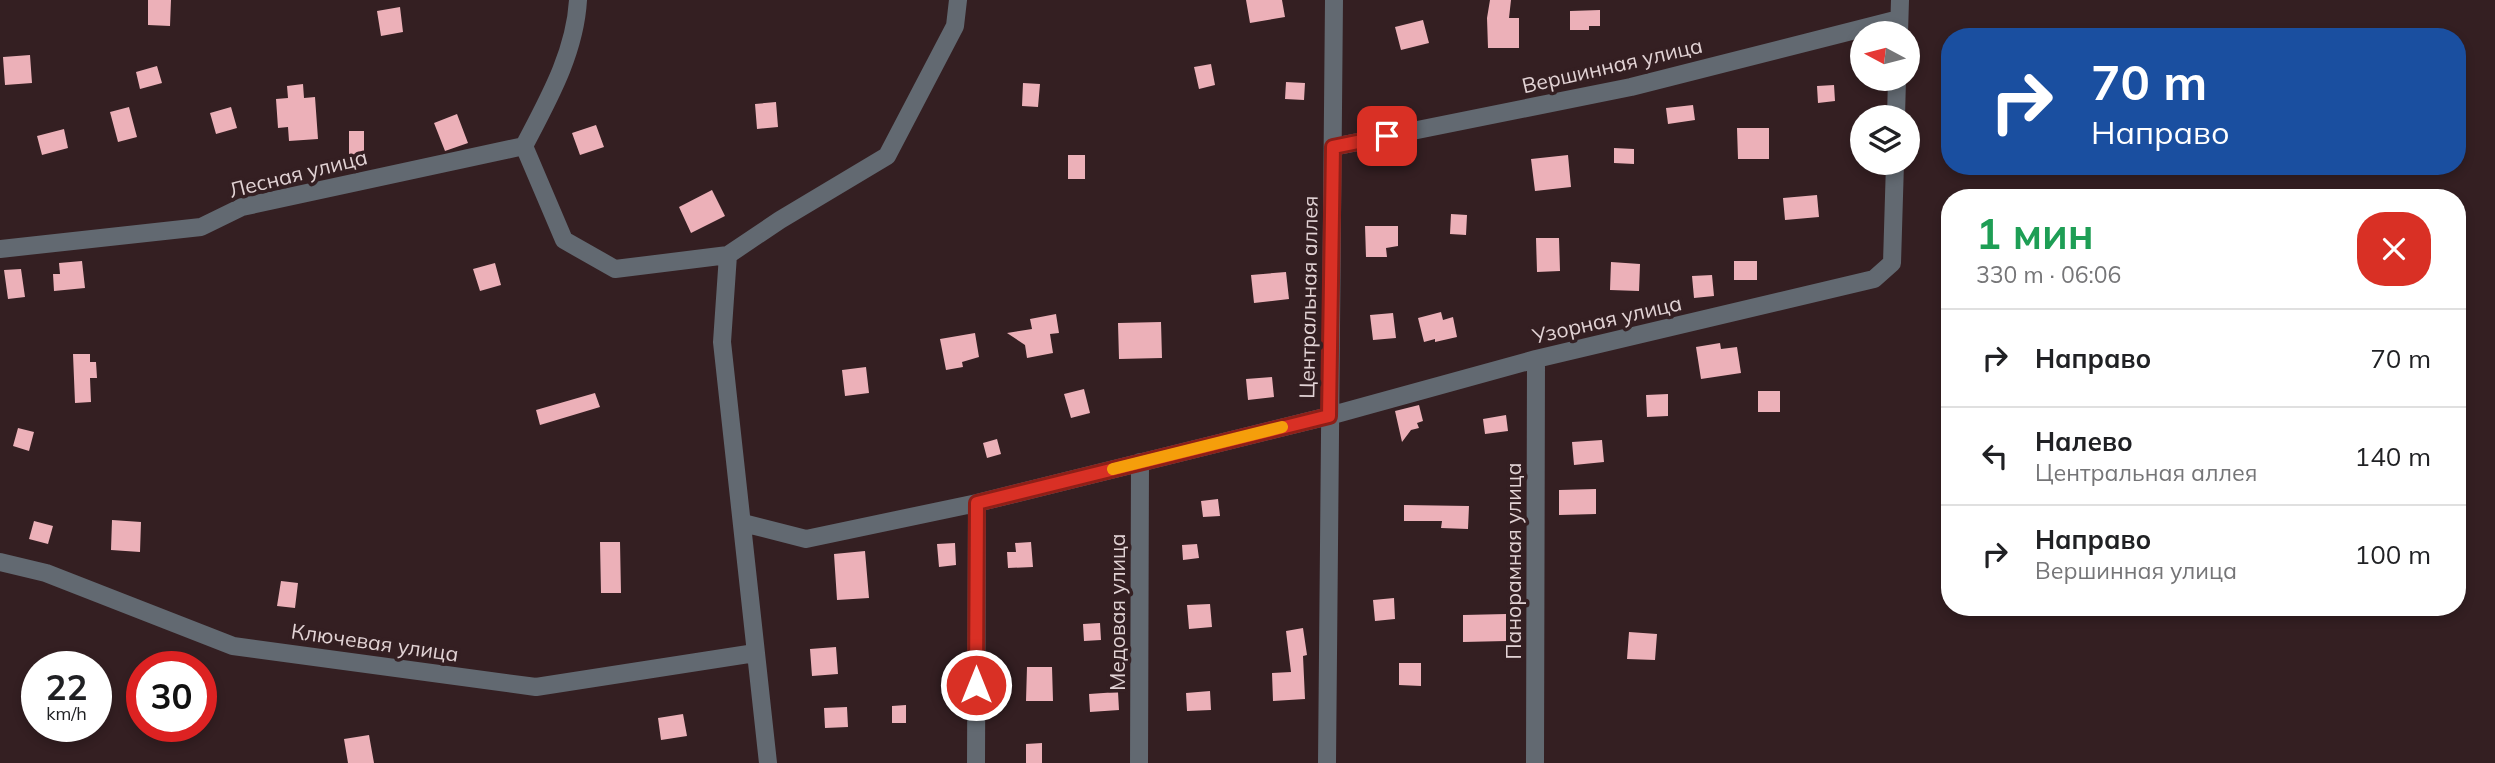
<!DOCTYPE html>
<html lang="ru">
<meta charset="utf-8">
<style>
:root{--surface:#fff;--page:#f6f6f6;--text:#202124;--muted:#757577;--line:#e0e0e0}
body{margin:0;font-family:Mulish,sans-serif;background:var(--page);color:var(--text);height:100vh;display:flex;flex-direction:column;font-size:26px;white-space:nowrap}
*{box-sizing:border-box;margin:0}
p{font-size:23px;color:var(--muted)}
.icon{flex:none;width:38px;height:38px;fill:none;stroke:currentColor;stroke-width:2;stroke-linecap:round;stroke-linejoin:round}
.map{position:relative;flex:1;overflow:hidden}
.details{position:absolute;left:1941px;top:189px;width:525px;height:427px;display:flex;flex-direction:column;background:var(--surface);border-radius:28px;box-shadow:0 4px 10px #0003}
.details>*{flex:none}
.guide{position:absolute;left:1941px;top:28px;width:525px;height:147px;border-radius:28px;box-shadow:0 4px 10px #0003;background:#1a4fa0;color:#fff;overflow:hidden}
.needle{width:46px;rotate:277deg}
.tools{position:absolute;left:1850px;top:21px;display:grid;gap:14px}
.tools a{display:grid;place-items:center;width:70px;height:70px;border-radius:50%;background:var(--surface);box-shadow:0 4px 10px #0003;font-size:35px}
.speed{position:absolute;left:21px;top:651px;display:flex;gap:14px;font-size:35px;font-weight:700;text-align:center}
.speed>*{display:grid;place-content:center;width:91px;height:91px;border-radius:50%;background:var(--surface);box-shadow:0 4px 10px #0003;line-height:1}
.speed small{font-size:18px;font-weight:400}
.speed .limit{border:10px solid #d22;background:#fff;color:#111}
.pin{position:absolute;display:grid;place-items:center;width:60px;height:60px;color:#fff;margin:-30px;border-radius:14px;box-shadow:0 4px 10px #0006}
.me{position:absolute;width:77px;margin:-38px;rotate:0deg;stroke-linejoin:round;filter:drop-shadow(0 0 5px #0008)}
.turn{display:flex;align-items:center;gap:24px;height:147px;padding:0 35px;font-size:32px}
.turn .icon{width:91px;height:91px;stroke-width:2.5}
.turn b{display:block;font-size:49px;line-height:60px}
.round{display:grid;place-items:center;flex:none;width:74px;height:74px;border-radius:28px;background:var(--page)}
.summary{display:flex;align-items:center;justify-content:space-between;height:119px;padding:0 35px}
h1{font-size:42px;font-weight:700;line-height:52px;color:#1e9e55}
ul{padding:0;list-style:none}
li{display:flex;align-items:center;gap:21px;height:98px;padding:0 35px;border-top:2px solid var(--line)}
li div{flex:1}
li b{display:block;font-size:26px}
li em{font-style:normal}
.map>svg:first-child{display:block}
.building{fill:#ecb0b8}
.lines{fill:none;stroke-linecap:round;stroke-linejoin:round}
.minor{stroke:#626971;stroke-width:18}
.route-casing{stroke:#8d1f18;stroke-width:18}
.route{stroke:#d93025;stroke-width:12}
.slow{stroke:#f59e0b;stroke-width:12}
.labels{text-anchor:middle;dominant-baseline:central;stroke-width:7;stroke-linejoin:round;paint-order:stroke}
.street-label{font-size:21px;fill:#e2d3d5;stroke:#341f22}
</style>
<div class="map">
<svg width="2495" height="763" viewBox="0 0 2495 763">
<rect width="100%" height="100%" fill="#341f22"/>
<path class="building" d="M148 0H171L170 26 148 25Z
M1246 0H1282L1285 17 1250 23Z
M1490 0H1511L1509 18H1519V48H1488L1487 18Z
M400 7 403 32 381 36 377 11Z
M1600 10V26H1589V30H1570V11Z
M1423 20 1429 43 1401 50 1395 27Z
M30 55 32 83 5 85 3 57Z
M1211 64 1215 85 1199 89 1194 67Z
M157 66 162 83 140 89 136 72Z
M1286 82 1305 83 1304 100 1285 99Z
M1023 83 1040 84 1038 107 1022 106Z
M303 84 304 98 315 97 318 139 289 141 288 127 278 128 276 99 288 98 287 86Z
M1834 85 1835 101 1818 103 1817 86Z
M776 102 778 127 757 129 755 104Z
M1693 105 1695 120 1668 124 1666 108Z
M129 107 137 137 118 142 110 112Z
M231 107 237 128 216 134 210 113Z
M457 114 468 143 445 151 434 123Z
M596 125 604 147 580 155 572 133Z
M1737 128H1769V159H1738Z
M64 129 68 148 42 155 37 136Z
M349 131H364V157H349Z
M1614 148 1634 149V164L1614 163Z
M1068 155H1085V179H1068Z
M1568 155 1571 187 1535 191 1531 159Z
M712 190 725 216 691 233 679 207Z
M1817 195 1819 217 1785 220 1783 198Z
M1451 214 1467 215 1466 235 1450 234Z
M1365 226H1398V246L1386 248 1387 257H1366Z
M1536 238H1559L1560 271 1537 272Z
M82 261 85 288 54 291 53 274H60L59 263Z
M1734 261H1757V280H1734Z
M1611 262 1640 264 1639 291 1610 290Z
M495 263 501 285 480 291 473 269Z
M21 269 25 297 8 299 4 270Z
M1286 272 1289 299 1254 303 1251 275Z
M1712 275 1714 296 1694 298 1692 276Z
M1441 312 1443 320 1453 317 1457 337 1435 342V339L1424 342 1418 318Z
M1393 313 1396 338 1373 340 1370 315Z
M1056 314 1059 333 1050 334 1053 353 1027 358 1025 345 1007 333 1032 329 1030 319Z
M1161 322 1162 358 1119 359 1118 323Z
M975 333 979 357 962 362 963 367 946 370 940 339Z
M1720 343 1721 349 1737 347 1741 373 1701 379 1696 347Z
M73 354H90V362H96L97 378H90L91 402 75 403Z
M866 367 869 393 845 396 842 370Z
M1272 377 1274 397 1248 400 1246 379Z
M1084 389 1090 413 1071 418 1064 394Z
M1758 391H1780V412H1758Z
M595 393 600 407 540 425 536 410Z
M1668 394V416L1647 417 1646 395Z
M1419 405 1423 421 1417 423 1419 428 1411 430 1402 442 1395 411Z
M1506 415 1508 431 1485 434 1483 419Z
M18 428 34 432 29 451 13 446Z
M997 439 1001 454 987 458 983 443Z
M1602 440 1604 462 1574 465 1572 442Z
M1596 489V514L1559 515V490Z
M1218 499 1220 516 1203 517 1201 501Z
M1404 505 1469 506 1468 529 1441 528 1442 521H1404Z
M112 520 141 522 140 552 111 550Z
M34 521 53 526 48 544 29 539Z
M600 542H620L621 593H601Z
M1031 542 1033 567 1008 568 1007 552H1016L1015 543Z
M955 543 956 565 939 567 937 544Z
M1197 544 1199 558 1183 560 1182 545Z
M865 551 869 598 837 600 834 554Z
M281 581 298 583 295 608 277 606Z
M1394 598 1395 619 1375 621 1373 600Z
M1210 604 1212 627 1189 629 1187 605Z
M1506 614V641L1463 642V615Z
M1100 623 1101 640 1084 641 1083 624Z
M1303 628 1307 655 1303 656 1305 699 1273 701 1272 673 1291 672 1286 631Z
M1629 632 1657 634 1655 660 1627 659Z
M836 647 838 674 812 676 810 649Z
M1399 663H1421V686L1399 685Z
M1027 667H1052L1053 701H1026Z
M1210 691 1211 710 1187 711 1186 693Z
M1118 692 1119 710 1090 712 1089 694Z
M906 705V723H892V706Z
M847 707 848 727 825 728 824 708Z
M683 714 687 736 661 740 658 718Z
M369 735 374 763H348L344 739Z
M1042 743V763H1026V744Z"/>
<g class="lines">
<path class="minor" d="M578 0C575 53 548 100 524 146L564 240 615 269 728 255
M1899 33 1900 0
M1896 117 1897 79
M1333 147 1631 87 1899 19
M0 249 201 227 242 207 524 146
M743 523 806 539 977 503 1329 416 1536 359 1874 279 1892 263 1895 163
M0 562 46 573 233 646 536 687 755 653
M768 763 722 342 728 255 780 220 887 156 955 26 958 0
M976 763 977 503
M1139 763 1140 462
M1327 763 1334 0
M1535 763 1536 359"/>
</g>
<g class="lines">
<g class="route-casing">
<path id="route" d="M976 685 977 503 1329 416 1333 147 1387 136"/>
</g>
<use href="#route" class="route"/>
<path class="slow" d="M1113 469 1282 427"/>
</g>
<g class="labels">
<g class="street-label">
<text transform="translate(1612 65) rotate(-13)">Вершинная улица</text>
<text transform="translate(298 173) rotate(-14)">Лесная улица</text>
<text transform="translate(1308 297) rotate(-89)">Центральная аллея</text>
<text transform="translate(1607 319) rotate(-13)">Узорная улица</text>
<text transform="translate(1513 561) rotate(-90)">Панорамная улица</text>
<text transform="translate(1117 612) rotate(-90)">Медовая улица</text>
<text transform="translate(375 642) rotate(8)">Ключевая улица</text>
</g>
</g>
</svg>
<div class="tools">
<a><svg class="needle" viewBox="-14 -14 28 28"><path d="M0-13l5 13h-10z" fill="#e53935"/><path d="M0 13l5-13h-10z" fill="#757577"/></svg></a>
<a><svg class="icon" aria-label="layers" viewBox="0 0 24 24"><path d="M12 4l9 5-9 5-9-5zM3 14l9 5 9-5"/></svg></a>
</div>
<div class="speed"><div>22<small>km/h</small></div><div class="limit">30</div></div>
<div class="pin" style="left:1387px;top:136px;background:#d93025"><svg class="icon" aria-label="arrive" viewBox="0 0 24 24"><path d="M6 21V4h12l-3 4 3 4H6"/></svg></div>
<svg class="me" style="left:976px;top:685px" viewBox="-20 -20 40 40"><circle r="17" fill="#d93025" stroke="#fff" stroke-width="3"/><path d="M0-11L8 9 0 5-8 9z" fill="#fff"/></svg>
<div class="guide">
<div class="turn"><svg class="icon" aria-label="right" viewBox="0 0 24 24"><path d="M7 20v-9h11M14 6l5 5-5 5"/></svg><div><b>70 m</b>Направо</div></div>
</div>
<section class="details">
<div class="summary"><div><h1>1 мин</h1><p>330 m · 06:06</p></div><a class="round" style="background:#d93025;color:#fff"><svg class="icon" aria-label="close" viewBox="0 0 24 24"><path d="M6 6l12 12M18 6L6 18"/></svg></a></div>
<ul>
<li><svg class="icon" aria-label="right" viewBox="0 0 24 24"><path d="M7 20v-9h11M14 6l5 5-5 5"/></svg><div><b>Направо</b></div><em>70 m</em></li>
<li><svg class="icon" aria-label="left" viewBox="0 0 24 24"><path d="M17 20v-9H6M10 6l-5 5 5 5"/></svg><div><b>Налево</b><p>Центральная аллея</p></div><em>140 m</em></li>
<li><svg class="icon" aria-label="right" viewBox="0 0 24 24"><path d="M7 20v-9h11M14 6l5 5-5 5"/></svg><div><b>Направо</b><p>Вершинная улица</p></div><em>100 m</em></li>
</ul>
</section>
</div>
